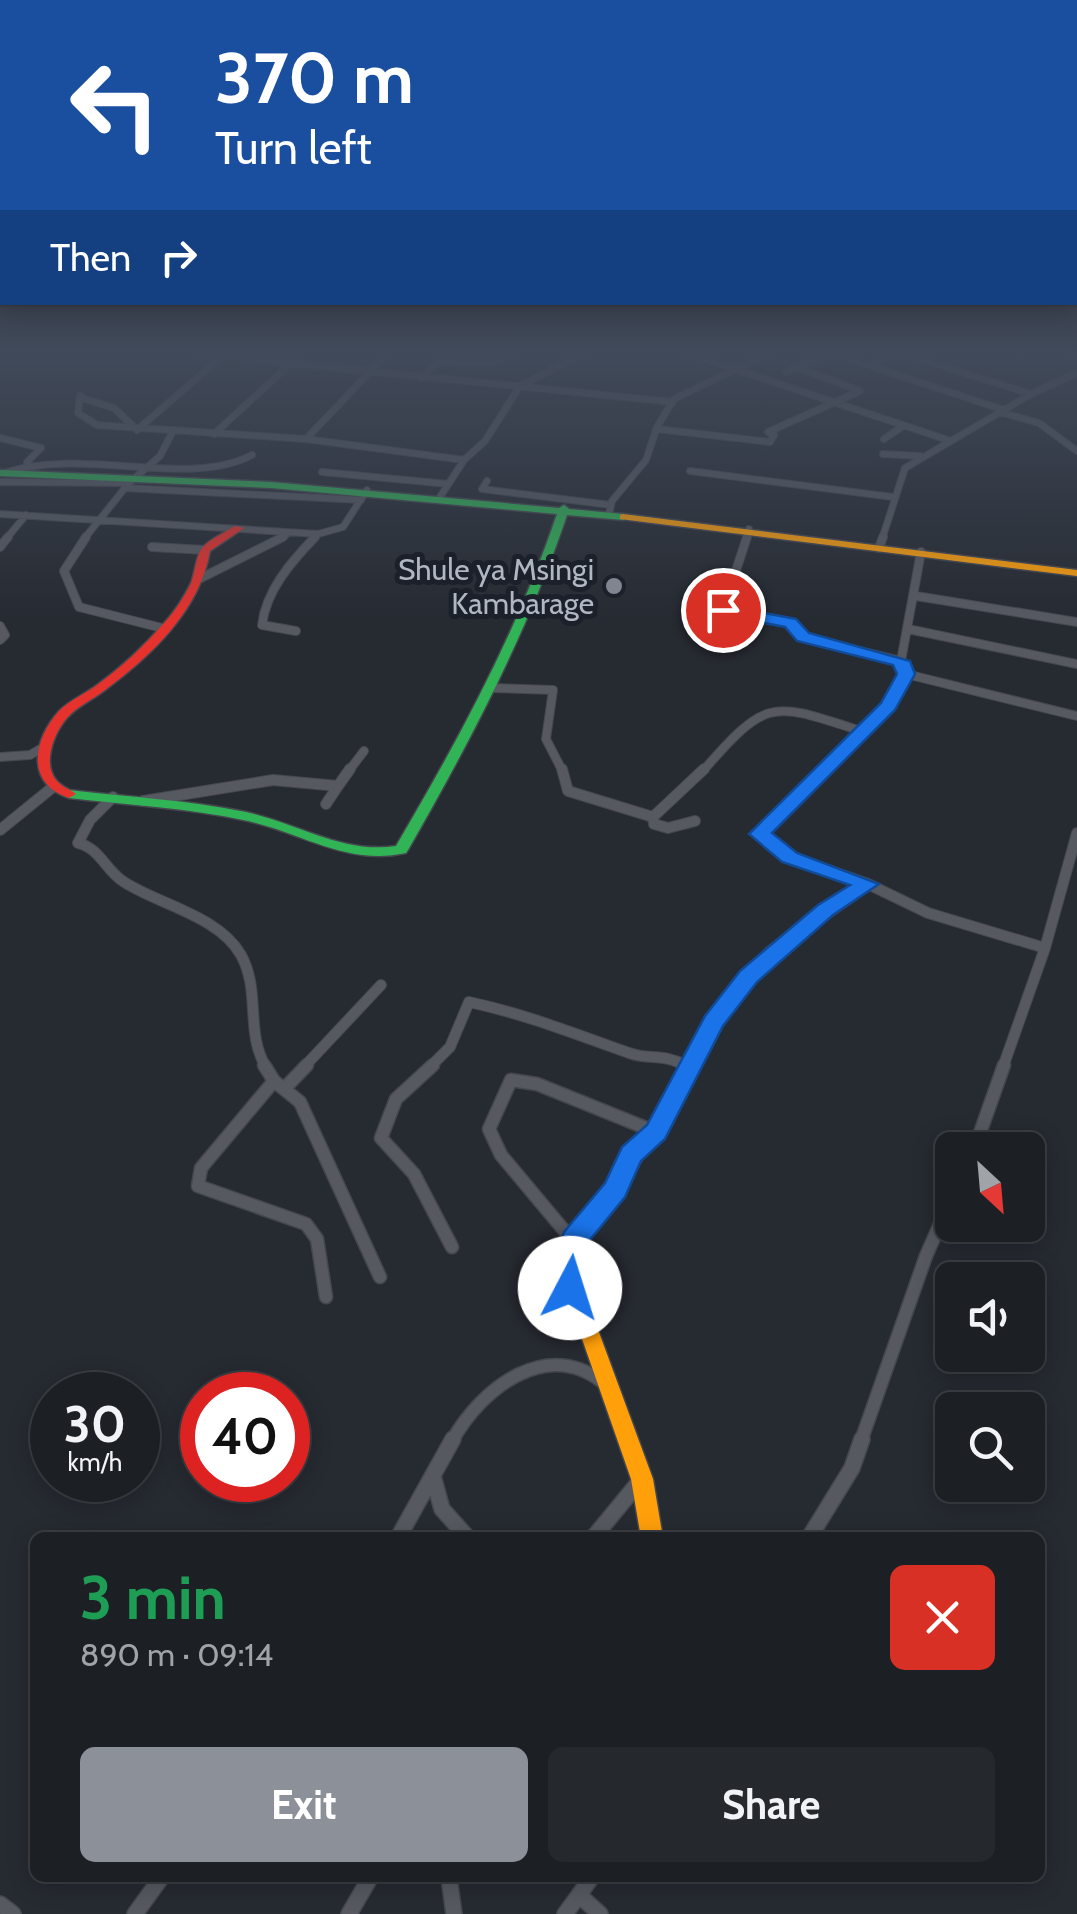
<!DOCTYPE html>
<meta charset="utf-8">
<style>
:root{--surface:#1c2025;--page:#25282d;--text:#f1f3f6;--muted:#a0a3a7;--line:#3a3e42;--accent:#8c9099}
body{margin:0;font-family:Cabin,sans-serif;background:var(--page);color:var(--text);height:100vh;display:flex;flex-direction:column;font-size:38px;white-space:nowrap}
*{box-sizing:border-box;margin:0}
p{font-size:32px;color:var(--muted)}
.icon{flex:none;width:55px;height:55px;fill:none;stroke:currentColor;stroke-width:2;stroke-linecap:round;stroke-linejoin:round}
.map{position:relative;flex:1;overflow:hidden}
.drawer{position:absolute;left:30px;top:1532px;width:1015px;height:350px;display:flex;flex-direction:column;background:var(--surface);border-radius:15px;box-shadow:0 5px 25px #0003,0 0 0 2px var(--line)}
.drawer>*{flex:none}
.top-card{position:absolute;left:0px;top:0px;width:1078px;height:305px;box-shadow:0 5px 25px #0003,0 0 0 2px var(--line);background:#1a4fa0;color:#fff;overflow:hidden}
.needle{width:65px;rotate:154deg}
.buttons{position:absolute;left:935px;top:1132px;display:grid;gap:20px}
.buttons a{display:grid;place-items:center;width:110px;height:110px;border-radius:15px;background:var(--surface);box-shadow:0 5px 25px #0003,0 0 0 2px var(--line);font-size:50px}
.speed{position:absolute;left:30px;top:1372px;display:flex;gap:20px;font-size:50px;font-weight:700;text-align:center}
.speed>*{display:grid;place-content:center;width:130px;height:130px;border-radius:50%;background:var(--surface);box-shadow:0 5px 25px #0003,0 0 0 2px var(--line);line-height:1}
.speed small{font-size:25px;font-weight:400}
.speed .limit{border:15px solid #d22;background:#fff;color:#111}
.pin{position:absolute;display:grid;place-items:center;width:85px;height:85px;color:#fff;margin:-42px;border:5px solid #fff;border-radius:50%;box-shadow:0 2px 10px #0007}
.me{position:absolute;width:110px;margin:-55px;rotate:5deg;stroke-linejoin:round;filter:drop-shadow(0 0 8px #0008)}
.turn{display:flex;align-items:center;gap:35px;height:210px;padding:0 50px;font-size:45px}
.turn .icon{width:130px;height:130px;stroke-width:2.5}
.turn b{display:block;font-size:70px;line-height:85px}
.then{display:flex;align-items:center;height:95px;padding:0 50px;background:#0003;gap:20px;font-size:38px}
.round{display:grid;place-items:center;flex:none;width:105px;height:105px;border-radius:15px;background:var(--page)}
.summary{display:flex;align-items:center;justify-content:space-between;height:170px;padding:0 50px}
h1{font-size:60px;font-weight:700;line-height:75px;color:#1e9e55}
.primary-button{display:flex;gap:20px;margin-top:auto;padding:20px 50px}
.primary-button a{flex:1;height:115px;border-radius:15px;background:var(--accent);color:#fff;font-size:40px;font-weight:700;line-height:115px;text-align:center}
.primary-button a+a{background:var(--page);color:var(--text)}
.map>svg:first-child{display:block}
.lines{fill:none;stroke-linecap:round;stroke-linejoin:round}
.street-far4-casing{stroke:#44474e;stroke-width:8}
.street-far3-casing{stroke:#44474e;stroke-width:10}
.street-far2-casing{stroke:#44474e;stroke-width:12}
.street-far1-casing{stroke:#44474e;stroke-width:15}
.street-casing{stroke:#44474e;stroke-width:18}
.fast-casing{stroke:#44474e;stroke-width:3}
.slow-casing{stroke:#44474e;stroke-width:3}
.jam-casing{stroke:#44474e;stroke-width:3}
.street-far4{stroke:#565960;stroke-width:6}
.street-far3{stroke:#565960;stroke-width:8}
.street-far2{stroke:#565960;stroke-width:10}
.street-far1{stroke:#565960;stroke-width:12}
.street{stroke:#565960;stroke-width:15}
.fast{fill:#30b455;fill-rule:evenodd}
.slow{fill:#ff9f0a;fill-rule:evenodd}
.jam{fill:#e5322d;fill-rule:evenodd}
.route{fill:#1a73e8;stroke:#114b97;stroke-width:2.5}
.poi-dot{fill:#80858f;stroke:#1b202a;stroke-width:4}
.labels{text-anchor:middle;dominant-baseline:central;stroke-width:10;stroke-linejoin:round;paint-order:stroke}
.far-poi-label{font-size:30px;fill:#b0b6c2;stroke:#1b202a;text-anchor:end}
</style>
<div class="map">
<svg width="1077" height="1914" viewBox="0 0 1077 1914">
<rect width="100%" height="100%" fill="#262a31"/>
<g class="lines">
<g class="street-far4-casing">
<path id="street-far4" d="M201 354 673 402
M689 354 948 440
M834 354 1004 410
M904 354 1031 394
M1067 354 1077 357
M437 361 491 363 513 354
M872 365 892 354
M786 372 828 354
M421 378 446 354
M80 395 78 413 97 425 306 439 464 460 440 497
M82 398 114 408 137 430 225 354
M1000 412 1039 423 1077 451
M657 429 770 442 774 435 768 432 860 391 797 367
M214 434 301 354
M0 438 41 448 27 462
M306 439 387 354
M884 439 903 426
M883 454 920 456
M464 460 485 441 520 386 582 354
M690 471 893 497
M322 472 448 484
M4 473C81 446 188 489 252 455
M487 481 482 489 611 505
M0 482 129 483 160 456 172 433
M124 488 361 500
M0 514 318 534 343 527 367 490
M609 514 612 501 646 460 657 427 674 399 767 354
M6 539 26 515
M84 539 129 483
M278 539 286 535
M313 539 318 534
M746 539 749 529
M882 539 905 468 1031 394 1077 373"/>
</g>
<g class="street-far3-casing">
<path id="street-far3" d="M86 537 64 571 79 607 166 629
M747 537 723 610 790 623 803 637 901 661
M0 547 8 537
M152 547 205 550
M879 548 883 537
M201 578 283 537
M916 596 1077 622
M0 626 5 635 0 640
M908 629 1077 664
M296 631 262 625C266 590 292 561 315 537
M906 674 1077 716
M491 688 553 690 546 739 563 772
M0 757 30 755 42 748
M348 772 364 751
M702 772C768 696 771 702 864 732
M822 772 888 706 906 674 901 661 921 552"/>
</g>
<g class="street-far2-casing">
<path id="street-far2" d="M562 769 568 791 653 817 654 824 668 828 695 821
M824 769 759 834 790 857 868 884 928 913 1045 948
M113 797 90 820 78 843C101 849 105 870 124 882 160 905 219 916 241 955 261 991 245 1033 266 1067
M143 801 273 780 338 786 350 769
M326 804 338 786
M653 817 704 769
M0 830 53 787
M304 1067 381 985
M430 1067 450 1047 469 1002C525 1014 575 1034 629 1053 652 1061 660 1052 689 1067
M1003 1067 1045 948 1077 833"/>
</g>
<g class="street-far1-casing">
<path id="street-far1" d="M264 1065 274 1081 300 1102 380 1277
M433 1065 396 1099 381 1138 414 1174 452 1247
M684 1065 689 1067
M274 1081 201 1168 198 1186 306 1224 317 1239 326 1297
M284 1089 307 1065
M974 1150 1004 1065
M573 1241 501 1155 489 1129 511 1080 537 1084 656 1132
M452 1441C482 1387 549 1336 606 1385
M861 1441 926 1256 952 1197"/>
</g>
<g class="street-casing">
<path id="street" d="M434 1480 442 1509 468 1538
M398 1538 453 1439
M593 1538 640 1481
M809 1538 852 1468 862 1439
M449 1878 454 1914
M591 1878 579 1895 600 1914
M0 1904 13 1914
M135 1914 161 1878
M349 1914 370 1878
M565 1914 579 1895"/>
</g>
<g class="fast-casing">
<path id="fast" d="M0 470 271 482 559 508 564 505 569 509 623 514 628 517 623 520 567 515C527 633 470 742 408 850L406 853C348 866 302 833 248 821 189 808 128 805 69 798L62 794 69 790C128 797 188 800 246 812 297 823 343 854 396 846 459 739 517 632 557 514L271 488 0 476Z"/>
</g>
<g class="slow-casing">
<path id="slow" d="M623 514 1077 570V576L620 519V515Z
M642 1138 648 1140 651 1145C639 1163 630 1183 618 1201 601 1227 584 1239 576 1270L653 1479 663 1538H641L631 1479 558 1270 562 1255 575 1228 603 1194 628 1150 636 1140Z"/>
</g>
<g class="jam-casing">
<path id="jam" d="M235 526 244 528 210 551C200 610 151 656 105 690 91 701 73 708 63 723 52 739 43 765 57 781 62 787 70 789 76 794L69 798C25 783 33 740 59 711 70 700 85 694 97 685 122 667 145 645 165 622 176 610 184 597 191 583 195 573 196 554 203 547 211 538 226 532 235 526Z
M868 879 875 884 873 887 793 943 751 983 714 1037 662 1137 648 1150 642 1152 636 1150 633 1145 650 1127 702 1029 741 975 767 948 798 924Z"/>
</g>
<use href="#street-far4" class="street-far4"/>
<use href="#street-far3" class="street-far3"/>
<use href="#street-far2" class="street-far2"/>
<use href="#street-far1" class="street-far1"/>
<use href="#street" class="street"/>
<use href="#fast" class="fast"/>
<use href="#slow" class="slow"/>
<use href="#jam" class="jam"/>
</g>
<linearGradient id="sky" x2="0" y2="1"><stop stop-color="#15171b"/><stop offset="0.57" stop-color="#414a5a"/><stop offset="1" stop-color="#414a5a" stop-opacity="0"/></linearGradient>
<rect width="1077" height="622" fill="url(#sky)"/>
<path class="route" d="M723 605 796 619 809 633 910 661 915 674 895 710 772 833 797 853 879 884 833 915 757 982 723 1026 665 1139 641 1161 625 1197 586 1245 580 1296 570 1300 560 1296 552 1270 564 1232 605 1183 622 1147 647 1125 705 1016 740 971 818 905 850 885 782 862 749 834 881 703 897 674 893 665 797 641 785 627 717 614V606Z"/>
<circle class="poi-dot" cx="614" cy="586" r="10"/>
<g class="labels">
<g class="far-poi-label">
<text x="594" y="569">Shule ya Msingi<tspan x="594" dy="34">Kambarage</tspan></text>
</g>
</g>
</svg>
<div class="buttons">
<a><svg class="needle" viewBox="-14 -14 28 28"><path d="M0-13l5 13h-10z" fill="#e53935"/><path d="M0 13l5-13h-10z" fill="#a0a3a7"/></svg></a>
<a><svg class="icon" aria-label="sound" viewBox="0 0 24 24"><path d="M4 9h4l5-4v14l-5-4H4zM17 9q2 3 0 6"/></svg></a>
<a><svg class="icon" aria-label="search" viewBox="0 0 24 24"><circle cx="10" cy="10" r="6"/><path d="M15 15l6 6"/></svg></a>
</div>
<div class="speed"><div>30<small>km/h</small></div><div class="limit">40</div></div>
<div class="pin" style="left:723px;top:610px;background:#d93025"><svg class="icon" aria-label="arrive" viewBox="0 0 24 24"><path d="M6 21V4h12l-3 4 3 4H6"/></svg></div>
<svg class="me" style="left:570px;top:1288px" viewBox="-20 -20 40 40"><circle r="19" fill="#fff"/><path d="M0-13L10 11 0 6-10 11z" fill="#1a73e8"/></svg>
<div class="top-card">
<div class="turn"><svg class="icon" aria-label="left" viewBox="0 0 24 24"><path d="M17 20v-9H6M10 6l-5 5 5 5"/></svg><div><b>370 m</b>Turn left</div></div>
<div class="then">Then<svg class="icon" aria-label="right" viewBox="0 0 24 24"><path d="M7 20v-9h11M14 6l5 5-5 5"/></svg></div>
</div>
<section class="drawer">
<div class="summary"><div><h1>3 min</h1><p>890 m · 09:14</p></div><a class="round" style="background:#d93025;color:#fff"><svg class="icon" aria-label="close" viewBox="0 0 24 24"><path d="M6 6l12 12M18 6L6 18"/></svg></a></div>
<div class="primary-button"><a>Exit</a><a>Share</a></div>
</section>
</div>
